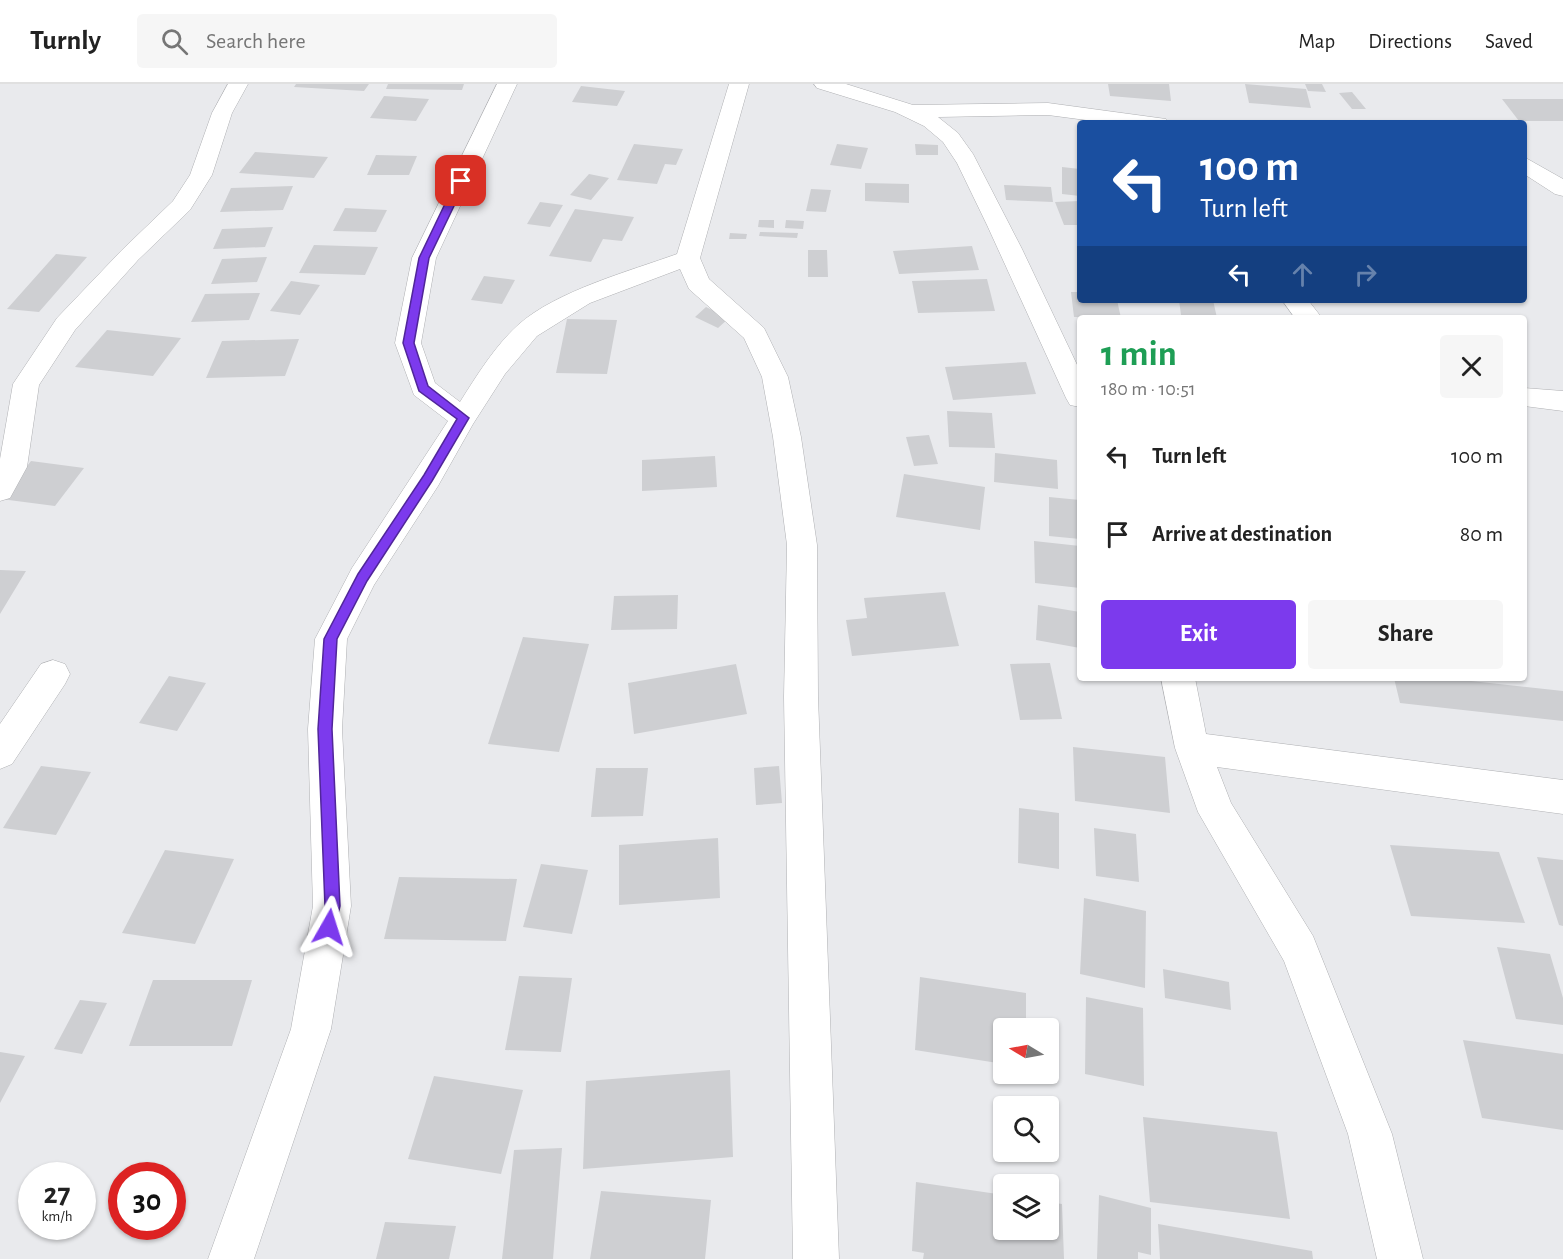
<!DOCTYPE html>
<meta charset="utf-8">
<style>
:root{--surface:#fff;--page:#f6f6f6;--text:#222;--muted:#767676;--line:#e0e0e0;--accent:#7c3aed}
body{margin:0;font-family:"Alegreya Sans",sans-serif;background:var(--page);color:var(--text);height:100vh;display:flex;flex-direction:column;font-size:22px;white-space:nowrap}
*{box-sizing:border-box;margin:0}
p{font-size:20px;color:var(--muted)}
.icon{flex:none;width:33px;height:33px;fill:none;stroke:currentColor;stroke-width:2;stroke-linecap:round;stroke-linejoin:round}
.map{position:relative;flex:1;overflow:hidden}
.panel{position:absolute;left:1077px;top:231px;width:450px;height:366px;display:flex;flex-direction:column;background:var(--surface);border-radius:6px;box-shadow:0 2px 4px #0004}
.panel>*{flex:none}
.guide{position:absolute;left:1077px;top:36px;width:450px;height:183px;border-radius:6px;box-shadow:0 2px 4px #0004;background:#1a4fa0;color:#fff;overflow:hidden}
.needle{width:39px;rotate:280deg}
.fabs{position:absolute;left:993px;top:934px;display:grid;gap:12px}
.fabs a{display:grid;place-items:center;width:66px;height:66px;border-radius:6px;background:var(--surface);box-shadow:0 2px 4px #0004;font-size:30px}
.speed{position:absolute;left:18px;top:1078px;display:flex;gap:12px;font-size:30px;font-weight:700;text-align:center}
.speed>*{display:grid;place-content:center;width:78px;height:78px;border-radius:50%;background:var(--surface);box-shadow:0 2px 4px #0004;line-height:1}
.speed small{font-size:15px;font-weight:400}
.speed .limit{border:9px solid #d22;background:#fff;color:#111}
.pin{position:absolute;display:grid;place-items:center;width:51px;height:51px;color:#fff;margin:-26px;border-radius:12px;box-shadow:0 3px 9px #0006}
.me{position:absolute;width:66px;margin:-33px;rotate:6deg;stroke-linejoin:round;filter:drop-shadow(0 0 4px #0008)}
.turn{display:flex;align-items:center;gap:21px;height:126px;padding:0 24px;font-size:27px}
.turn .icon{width:78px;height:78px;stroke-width:2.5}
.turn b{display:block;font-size:42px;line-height:51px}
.lanes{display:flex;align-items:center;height:57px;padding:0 24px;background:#0003;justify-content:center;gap:30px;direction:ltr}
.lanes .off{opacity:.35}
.round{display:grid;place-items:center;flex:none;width:63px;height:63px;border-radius:6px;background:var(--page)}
.head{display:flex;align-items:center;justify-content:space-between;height:102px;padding:0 24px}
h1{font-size:36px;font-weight:600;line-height:45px;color:#1e9e55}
.primary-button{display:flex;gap:12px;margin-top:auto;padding:12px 24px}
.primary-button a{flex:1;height:69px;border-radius:6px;background:var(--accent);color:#fff;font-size:24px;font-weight:600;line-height:69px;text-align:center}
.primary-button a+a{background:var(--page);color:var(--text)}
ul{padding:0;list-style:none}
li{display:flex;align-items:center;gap:18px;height:78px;padding:0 24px}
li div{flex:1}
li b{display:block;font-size:22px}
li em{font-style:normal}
header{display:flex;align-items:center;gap:36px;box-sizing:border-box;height:84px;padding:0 30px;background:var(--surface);border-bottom:2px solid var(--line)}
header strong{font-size:28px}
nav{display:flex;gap:33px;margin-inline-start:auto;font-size:21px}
.search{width:420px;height:54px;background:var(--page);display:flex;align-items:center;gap:15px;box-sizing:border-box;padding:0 21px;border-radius:6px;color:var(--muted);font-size:22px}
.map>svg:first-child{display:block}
.building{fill:#cecfd2}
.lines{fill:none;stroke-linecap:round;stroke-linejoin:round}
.minor-casing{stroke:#afb0b3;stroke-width:1}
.minor{fill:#fff;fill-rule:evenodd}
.route{fill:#7c3aed;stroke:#51269a;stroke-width:1.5}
</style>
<header>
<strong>Turnly</strong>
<div class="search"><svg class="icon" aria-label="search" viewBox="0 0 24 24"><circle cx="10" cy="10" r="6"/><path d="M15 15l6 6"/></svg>Search here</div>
<nav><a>Map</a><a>Directions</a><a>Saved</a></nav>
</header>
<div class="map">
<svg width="1563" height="1175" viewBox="0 0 1563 1175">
<rect width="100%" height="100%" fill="#e9eaed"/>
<path class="building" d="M296 0H369L364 7 294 3Z
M388 0H464L462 6 386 5Z
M1108 0H1169L1171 17 1110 12Z
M1245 0 1306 5 1311 24 1249 19Z
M1305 0H1322L1326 8 1308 7Z
M581 2 625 7 617 22 572 18Z
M1352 8 1366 25H1352L1339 9Z
M384 12 429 15 416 37 370 34Z
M1502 15H1563V37H1519Z
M634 60 683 65 676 81 665 80 657 100 617 96Z
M837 60 868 64 861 85 830 81Z
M915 60 938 61V71H916Z
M255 68 328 73 314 94 239 89Z
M376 71 417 72 409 91H367Z
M1062 83 1080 85V112L1062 110Z
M589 90 609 94 591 116 570 111Z
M865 99 909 100V119L865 117Z
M1004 101 1051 103 1053 118 1006 116Z
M293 102 283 126 220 128 231 104Z
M811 105 831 106 826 128 806 127Z
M1080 117V141H1064L1055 118Z
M540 118 563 121 550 143 527 140Z
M345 124 387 126 376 148 333 147Z
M575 125 634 133 622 157 603 155 591 178 549 172Z
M759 136H774V144L758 143Z
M786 136 804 137 803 145 785 144Z
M273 143 265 163 213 165 222 145Z
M760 148 798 149 797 154 759 152Z
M730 149 747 150 746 155H729Z
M314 161 378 163 365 191 299 189Z
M972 162 979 186 899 190 893 167Z
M808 166H827L828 193H808Z
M56 170 87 173 39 228 7 225Z
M267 173 257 198 211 200 222 175Z
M484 192 515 196 502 220 471 216Z
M987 195 995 227 918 229 912 197Z
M291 197 320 201 300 231 270 227Z
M1071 208H1080V216H1117L1121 234 1074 233Z
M260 209 249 236 191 238 205 210Z
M1179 216H1213L1217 234 1181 231Z
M706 223 729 234 718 244 695 233Z
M567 235 617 236 607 290 556 289Z
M107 246 181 254 153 292 75 283Z
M299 255 285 292 206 294 222 257Z
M1026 278 1036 310 953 316 945 283Z
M947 327 992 329 995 364 949 363Z
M929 351 938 380 914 382 906 353Z
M995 369 1057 376 1058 405 994 398Z
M715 372 717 403 642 407V376Z
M31 377 84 384 55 422 1 415Z
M904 390 985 403 980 446 896 433Z
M1049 413 1080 416V455L1049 452Z
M1034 457 1080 462V504L1035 499Z
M0 486 26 487 0 530Z
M945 508 959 562 852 572 846 536 867 534 864 514Z
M678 511 677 545 611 546 614 512Z
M1038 521 1080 528V564L1036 556Z
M523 553 589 560 559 668 488 660Z
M1050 579 1062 635 1020 636 1010 580Z
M736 580 747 630 634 650 628 599Z
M169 592 206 599 177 647 139 639Z
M1394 594H1444L1563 607V637L1400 619Z
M1073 663 1165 673 1170 729 1075 717Z
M41 682 91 688 56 751 3 744Z
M779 682 782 719 756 721 754 684Z
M596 684H648L643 732 591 733Z
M1019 724 1059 729V785L1018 779Z
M1094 744 1136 750 1139 798 1096 792Z
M718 754 720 814 619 821V761Z
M1390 761 1499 768 1525 839 1411 832Z
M165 766 234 775 195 860 122 849Z
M1537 773 1563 776V842L1559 841Z
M541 780 588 786 572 850 523 843Z
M399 793 517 795 506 857 384 855Z
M1084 814 1146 827 1145 904 1080 890Z
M1497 863 1550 870 1563 914V941L1516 935Z
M1163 885 1229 898 1231 926 1165 914Z
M519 892 572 894 561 968 505 966Z
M920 893 1026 909V945H1004V980L915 966Z
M153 896H252L232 962H129Z
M1086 913 1143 924 1144 1002 1085 990Z
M80 916 107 919 82 970 54 965Z
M1463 956 1563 970V1046L1482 1034Z
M0 968 25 972 0 1019Z
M730 986 733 1073 583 1085 586 997Z
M434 992 523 1006 501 1090 408 1075Z
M1143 1033 1277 1048 1290 1135 1150 1118Z
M562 1064 553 1175H502L514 1066Z
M916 1098 1004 1111V1146H1048V1118L1062 1120 1064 1175H923L924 1169 912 1167Z
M601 1107 711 1116 705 1175H590Z
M1099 1111 1151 1124V1171L1138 1168V1175H1097Z
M385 1138 456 1142 449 1175H376Z
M1158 1140 1312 1167 1313 1175H1160Z"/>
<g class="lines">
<g class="minor-casing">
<path id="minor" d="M228 0H248L232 29 212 91 190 126 138 176 75 246 39 301 27 383 10 414 0 417V375L13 300 57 234 122 166 173 117 190 91 212 29Z
M497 0H517L436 174 421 259 435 299 460 318C477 291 495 262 518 241 556 207 630 187 677 170L729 0H749L700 174 709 195 764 244 788 293 801 353 817 461 818 613 839 1175H793L784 613 787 461 773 353 762 293 744 254 689 205 680 185 590 219 537 252 505 290 473 340 438 402 374 501 347 555 342 645 351 822 331 945 254 1175H208L291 945 313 822 308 645 315 555 352 484 448 337 414 311 395 259 412 174Z
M814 0H846L913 21 1048 19 1166 35 1169 39H1109L1048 31 938 33 958 49 973 70 1022 165 1080 287V323L1070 321 1066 314 987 141 957 79 943 58 924 42 895 28 817 4Z
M1524 73 1563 95V112L1555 110 1524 90Z
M1282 216H1308L1322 234H1295Z
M1524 304 1563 307V327L1524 322Z
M53 576 65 580 70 590 65 600 12 680 0 685V640L41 580Z
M1161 594H1195L1206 650 1563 696V730L1217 683 1231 719 1313 852 1392 1050 1423 1175H1377L1348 1050 1284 877 1198 728 1175 664Z"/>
</g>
<use href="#minor" class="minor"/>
</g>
<path class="route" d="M461 94 466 97 429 174 414 259 428 302 469 334 432 397 367 497 337 555 332 645 340 822 334 848 329 851 323 848 321 843 325 822 318 645 324 555 358 490 424 391 457 335 419 307 403 259 419 174 456 97Z"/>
</svg>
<div class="fabs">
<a><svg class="needle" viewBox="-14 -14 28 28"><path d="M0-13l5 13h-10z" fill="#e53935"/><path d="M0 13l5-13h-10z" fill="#767676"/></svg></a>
<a><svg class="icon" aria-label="search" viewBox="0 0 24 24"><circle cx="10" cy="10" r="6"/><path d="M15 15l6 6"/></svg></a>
<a><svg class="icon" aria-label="layers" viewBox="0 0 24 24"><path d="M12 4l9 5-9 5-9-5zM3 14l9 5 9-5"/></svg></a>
</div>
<div class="speed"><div>27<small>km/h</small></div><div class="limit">30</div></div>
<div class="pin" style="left:461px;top:97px;background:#d93025"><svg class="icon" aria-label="arrive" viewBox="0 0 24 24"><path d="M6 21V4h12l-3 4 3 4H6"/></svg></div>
<svg class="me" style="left:329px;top:843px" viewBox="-20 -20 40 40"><path d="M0-17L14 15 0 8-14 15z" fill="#7c3aed" stroke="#fff" stroke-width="4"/></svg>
<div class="guide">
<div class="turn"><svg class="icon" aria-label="left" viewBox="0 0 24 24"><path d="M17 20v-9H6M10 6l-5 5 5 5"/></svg><div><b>100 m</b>Turn left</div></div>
<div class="lanes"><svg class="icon" aria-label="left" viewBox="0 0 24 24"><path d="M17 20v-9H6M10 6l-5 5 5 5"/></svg><svg class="icon off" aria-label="ahead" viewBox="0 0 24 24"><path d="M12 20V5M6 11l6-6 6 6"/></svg><svg class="icon off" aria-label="right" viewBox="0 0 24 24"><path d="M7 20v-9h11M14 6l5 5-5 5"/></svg></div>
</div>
<section class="panel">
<div class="head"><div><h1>1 min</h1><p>180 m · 10:51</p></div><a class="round"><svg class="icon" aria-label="close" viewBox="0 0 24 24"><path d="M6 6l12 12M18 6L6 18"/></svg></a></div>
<ul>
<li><svg class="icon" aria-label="left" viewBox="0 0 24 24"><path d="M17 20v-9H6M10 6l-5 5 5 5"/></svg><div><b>Turn left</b></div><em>100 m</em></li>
<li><svg class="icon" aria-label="arrive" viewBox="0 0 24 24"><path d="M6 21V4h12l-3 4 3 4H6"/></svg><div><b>Arrive at destination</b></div><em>80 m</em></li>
</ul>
<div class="primary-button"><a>Exit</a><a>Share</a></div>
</section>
</div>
